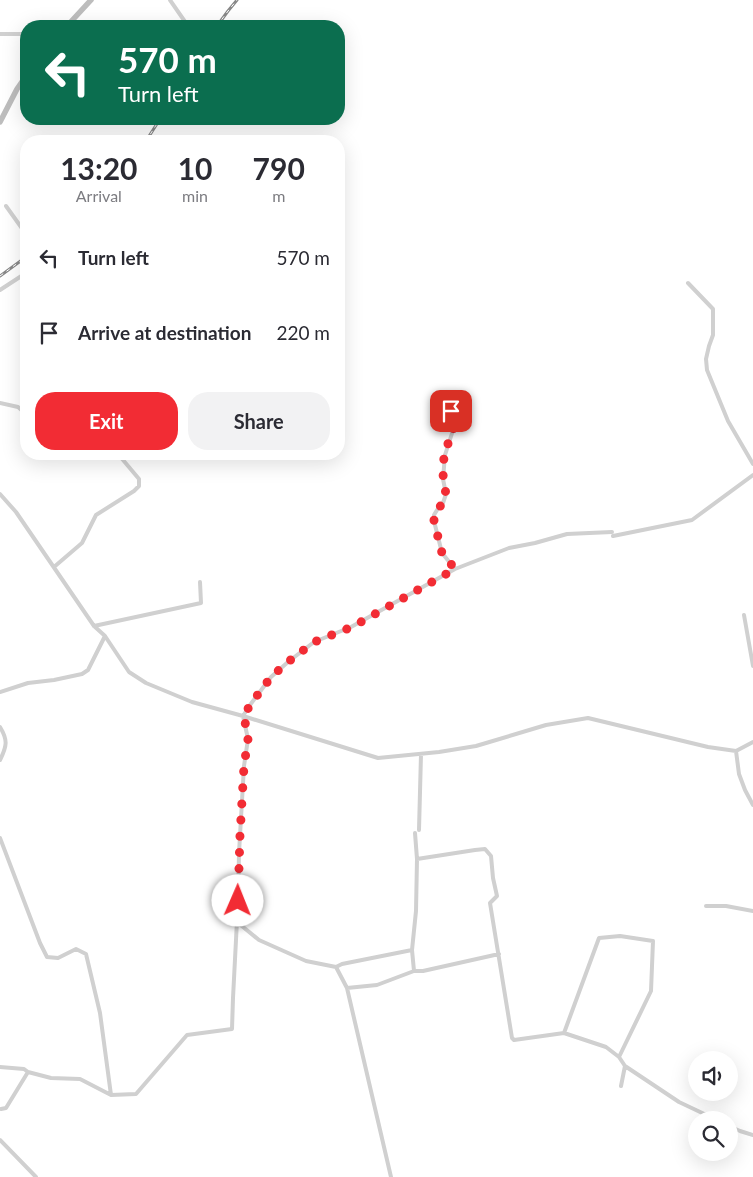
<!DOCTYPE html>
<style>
:root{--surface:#fff;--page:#f2f2f3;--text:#2b2b33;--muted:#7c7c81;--accent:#f22c34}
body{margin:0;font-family:Lato,sans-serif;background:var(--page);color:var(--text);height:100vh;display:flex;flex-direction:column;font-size:19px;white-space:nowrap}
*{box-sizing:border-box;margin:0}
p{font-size:16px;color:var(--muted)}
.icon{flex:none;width:28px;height:28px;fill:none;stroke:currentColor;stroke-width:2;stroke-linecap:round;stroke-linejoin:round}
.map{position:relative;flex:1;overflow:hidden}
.drawer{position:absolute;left:20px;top:135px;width:325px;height:325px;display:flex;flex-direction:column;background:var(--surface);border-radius:20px;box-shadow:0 5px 20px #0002}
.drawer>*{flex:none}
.top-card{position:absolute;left:20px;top:20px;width:325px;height:105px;border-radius:20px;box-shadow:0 5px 20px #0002;background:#0b6e4f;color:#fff;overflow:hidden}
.fabs{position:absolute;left:688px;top:1051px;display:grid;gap:10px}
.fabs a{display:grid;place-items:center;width:50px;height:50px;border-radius:50%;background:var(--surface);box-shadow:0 5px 20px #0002;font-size:25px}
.pin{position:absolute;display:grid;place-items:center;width:42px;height:42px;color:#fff;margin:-21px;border-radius:10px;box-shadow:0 2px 8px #0006}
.me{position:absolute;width:55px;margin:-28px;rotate:1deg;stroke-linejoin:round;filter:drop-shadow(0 0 4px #0008)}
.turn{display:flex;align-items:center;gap:18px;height:105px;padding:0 15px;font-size:22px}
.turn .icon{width:65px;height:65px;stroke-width:2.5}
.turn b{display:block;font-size:35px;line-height:42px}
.eta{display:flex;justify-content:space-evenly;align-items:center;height:85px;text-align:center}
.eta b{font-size:30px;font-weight:700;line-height:35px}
.primary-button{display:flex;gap:10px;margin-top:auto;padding:10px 15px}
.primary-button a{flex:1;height:58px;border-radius:20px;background:var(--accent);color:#fff;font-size:20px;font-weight:700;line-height:58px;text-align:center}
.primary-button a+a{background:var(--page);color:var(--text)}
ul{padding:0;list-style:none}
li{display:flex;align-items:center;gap:15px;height:75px;padding:0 15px}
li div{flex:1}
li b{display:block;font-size:19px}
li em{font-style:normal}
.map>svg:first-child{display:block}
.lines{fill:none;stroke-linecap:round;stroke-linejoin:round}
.minor{stroke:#d0d0d0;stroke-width:4}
.secondary{stroke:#bdbdbd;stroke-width:5.5}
.rail-casing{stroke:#888;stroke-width:3}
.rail{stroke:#fff;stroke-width:1;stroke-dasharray:4;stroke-linecap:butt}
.route{stroke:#f22c34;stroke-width:9;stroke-dasharray:0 16.2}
</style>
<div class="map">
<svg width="753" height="1177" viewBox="0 0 753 1177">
<rect width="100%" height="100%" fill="#fff"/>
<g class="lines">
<path class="minor" d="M170 0 188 26
M0 34H26
M6 206 26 234
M688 283 713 309V335L709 346 706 359 707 370 728 421 753 464
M0 290 26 273
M447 398 455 424 445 455 443 479 446 494 443 503 437 510 434 515V521L442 553 455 569
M0 403 18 407 26 414
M0 494 16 512 94 626 105 636 129 672 146 683 192 702 243 716 378 758 439 752 476 746 546 725 588 718 708 747 736 751 753 742
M613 536 692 520 753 475
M54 567 82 543 96 515 134 491 139 486V479L118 454
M744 615 753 666
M94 626 201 603 200 582
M0 692 28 683 54 680 82 674 88 670 105 636
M0 727C8 740 7 746 0 760
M736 751 739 774 745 790 753 805
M419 830 421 754
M0 838 40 943 47 957 58 958 76 949 86 954 100 1013 111 1095
M417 859 475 850 485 849 491 856 493 878 497 896 490 903 512 1038 514 1040 564 1033 606 1047 619 1057 625 1066 679 1102 717 1120
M706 906H726L753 911
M237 922 259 940 306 961 336 967 342 964 412 950
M336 967 347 988 391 1177
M414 971 412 950 416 911 417 859 415 833
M347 988 377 985 414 971H423L499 954
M564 1033 599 938 620 936 653 941 651 991 619 1057
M0 1067 24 1069 28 1072 6 1108 1 1109
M28 1072 51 1078 80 1079 111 1095 136 1094 187 1035 232 1029 233 998 238 901 239 853 244 766 248 739 243 716 250 705 271 677 288 662 314 642 351 627 455 569 509 548 535 543 567 534 612 532
M621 1086 625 1066
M729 1126 740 1131 753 1135
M0 1140 36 1177"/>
<path class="secondary" d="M67 26 91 0
M0 122 17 89 26 76"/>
<g class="rail-casing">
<path id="rail" d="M217 26 228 11 237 0
M146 141 160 119
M0 276 26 257"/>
</g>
<use href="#rail" class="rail"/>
</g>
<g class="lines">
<path class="route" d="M238 901 240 835 244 766 248 739 244 716 250 705 271 677 288 662 314 642 352 627 455 569 442 553 434 521V515L437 510 443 503 446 494 443 479 444 455 455 424 451 411"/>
</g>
</svg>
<div class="fabs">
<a><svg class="icon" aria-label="sound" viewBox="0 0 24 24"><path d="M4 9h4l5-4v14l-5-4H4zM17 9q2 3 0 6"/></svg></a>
<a><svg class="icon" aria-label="search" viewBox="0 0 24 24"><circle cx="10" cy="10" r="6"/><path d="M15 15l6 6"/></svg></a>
</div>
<div class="pin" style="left:451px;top:411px;background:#d93025"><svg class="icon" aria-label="arrive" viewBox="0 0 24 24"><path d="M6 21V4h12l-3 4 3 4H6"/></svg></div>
<svg class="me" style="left:238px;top:901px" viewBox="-20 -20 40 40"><circle r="19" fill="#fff"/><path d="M0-13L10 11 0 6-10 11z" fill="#f22c34"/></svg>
<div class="top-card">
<div class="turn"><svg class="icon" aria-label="left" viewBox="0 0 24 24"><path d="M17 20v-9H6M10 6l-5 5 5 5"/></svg><div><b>570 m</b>Turn left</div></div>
</div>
<section class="drawer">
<div class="eta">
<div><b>13:20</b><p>Arrival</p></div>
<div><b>10</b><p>min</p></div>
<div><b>790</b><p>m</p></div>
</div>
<ul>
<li><svg class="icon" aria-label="left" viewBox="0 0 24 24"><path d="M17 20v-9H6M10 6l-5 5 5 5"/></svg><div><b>Turn left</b></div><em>570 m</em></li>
<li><svg class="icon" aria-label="arrive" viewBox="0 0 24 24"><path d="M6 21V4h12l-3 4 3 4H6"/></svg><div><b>Arrive at destination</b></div><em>220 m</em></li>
</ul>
<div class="primary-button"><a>Exit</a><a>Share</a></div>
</section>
</div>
